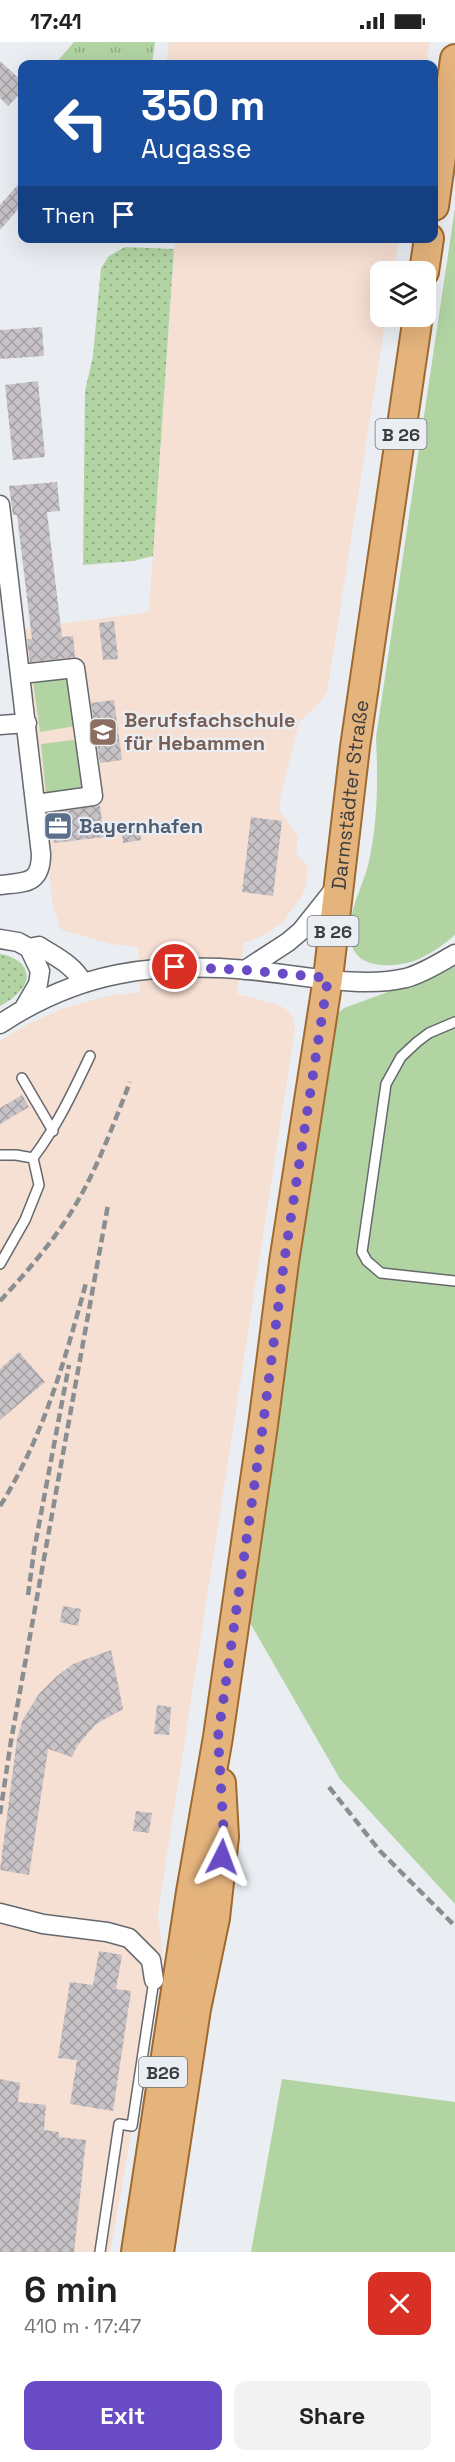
<!DOCTYPE html>
<meta charset="utf-8">
<style>
:root{--surface:#fff;--page:#f2f2f2;--text:#222;--muted:#767676;--accent:#694cc5}
body{margin:0;font-family:"Space Grotesk",sans-serif;background:var(--page);color:var(--text);height:100vh;display:flex;flex-direction:column;font-size:22px;white-space:nowrap}
*{box-sizing:border-box;margin:0}
p{font-size:20px;color:var(--muted)}
.icon{flex:none;width:33px;height:33px;fill:none;stroke:currentColor;stroke-width:2;stroke-linecap:round;stroke-linejoin:round}
.map{position:relative;height:2210px;overflow:hidden}
.details{display:flex;flex-direction:column;background:var(--surface);flex:1}
.details>*{flex:none}
.top-card{position:absolute;left:18px;top:18px;width:420px;height:183px;border-radius:12px;box-shadow:0 6px 24px #0002;background:#1a4fa0;color:#fff;overflow:hidden}
.fabs{position:absolute;left:370px;top:219px;display:grid;gap:12px}
.fabs a{display:grid;place-items:center;width:66px;height:66px;border-radius:12px;background:var(--surface);box-shadow:0 6px 24px #0002;font-size:30px}
.pin{position:absolute;display:grid;place-items:center;width:51px;height:51px;color:#fff;margin:-26px;border:3px solid #fff;border-radius:50%;box-shadow:0 2px 6px #0007}
.me{position:absolute;width:66px;margin:-33px;rotate:3deg;stroke-linejoin:round;filter:drop-shadow(0 0 4px #0008)}
.turn{display:flex;align-items:center;gap:21px;height:126px;padding:0 24px;font-size:27px}
.turn .icon{width:78px;height:78px;stroke-width:2.5}
.turn b{display:block;font-size:42px;line-height:51px}
.then{display:flex;align-items:center;height:57px;padding:0 24px;background:#0003;gap:12px;font-size:22px}
.round{display:grid;place-items:center;flex:none;width:63px;height:63px;border-radius:12px;background:var(--page)}
.summary{display:flex;align-items:center;justify-content:space-between;height:102px;padding:0 24px}
h1{font-size:36px;font-weight:600;line-height:45px}
.primary-button{display:flex;gap:12px;margin-top:auto;padding:12px 24px}
.primary-button a{flex:1;height:69px;border-radius:12px;background:var(--accent);color:#fff;font-size:24px;font-weight:600;line-height:69px;text-align:center}
.primary-button a+a{background:var(--page);color:var(--text)}
.status{display:flex;justify-content:space-between;align-items:center;height:42px;padding:0 30px;background:var(--surface);direction:ltr}
.status svg{height:16px;fill:currentColor}
.map>svg:first-child{display:block}
.industrial{fill:#f6dfd3}
.grass{fill:#b2d4a3}
.park{fill:url(#park-tufts)}
.garden{fill:url(#garden-dots)}
.building{fill:url(#building-cross-hatch)}
.lines{fill:none;stroke-linecap:round;stroke-linejoin:round}
.lane-casing{stroke:#65696d;stroke-width:12}
.street-casing{stroke:#65696d;stroke-width:21}
.primary-casing{stroke:#9e6a2f;stroke-width:32}
.lane{stroke:#fff;stroke-width:9}
.street{stroke:#fff;stroke-width:18}
.primary{stroke:#e5b47d;stroke-width:28}
.rail{stroke:#8b8e91;stroke-width:4.5;stroke-dasharray:9 4.5;stroke-linecap:butt}
.route{stroke:#694cc5;stroke-width:10;stroke-dasharray:0 18}
.labels{text-anchor:middle;dominant-baseline:central;stroke-width:4.5;stroke-linejoin:round;paint-order:stroke}
.shield{fill:#eaeef3;stroke:#707275;stroke-width:1.5}
.shield-label{font-size:18px;font-weight:bold;fill:#3b3d3f}
.education-label{font-size:20px;font-weight:bold;fill:#785e54;stroke:#eaeef3;text-anchor:start}
.street-label{font-size:20px;fill:#3b3d3f;stroke:#eaeef3}
.service-label{font-size:20px;font-weight:bold;fill:#4e5e75;stroke:#eaeef3;text-anchor:start}
</style>
<div class="status"><b>17:41</b><svg viewBox="0 0 49 12"><path d="M0 12V9h3v3zM5 12V6h3v6zM10 12V3h3v9zM15 12V0h3v12zM26 1h20v11H26zM47 4h2v5h-2z"/></svg></div>
<div class="map">
<svg width="455" height="2210" viewBox="0 0 455 2210">
<defs>
<pattern id="park-tufts" width="24" height="20" patternUnits="userSpaceOnUse" patternTransform="scale(1.5)"><rect width="24" height="20" fill="#b2d4a3"/><path d="M3 7l-1-3M5 7V3M7 7l1-3M15 17l-1-3M17 17v-4M19 17l1-3" fill="none" stroke="#92ad86"/></pattern>
<pattern id="garden-dots" width="8" height="8" patternUnits="userSpaceOnUse" patternTransform="scale(1.5)"><rect width="8" height="8" fill="#b2d4a3"/><path d="M2 2h.1M6 6h.1" fill="none" stroke="#92ad86" stroke-width="1.8" stroke-linecap="round"/></pattern>
<pattern id="building-cross-hatch" width="8" height="8" patternUnits="userSpaceOnUse" patternTransform="scale(1.5)"><rect width="8" height="8" fill="#c7c2c6"/><path d="M0 0l8 8M0 8l8-8" fill="none" stroke="#a39fa2"/></pattern>
</defs>
<rect width="100%" height="100%" fill="#eaeef3"/>
<path class="industrial" d="M169 0H430L426 22H166Z
M175 197H399L393 229 381 230V274L386 275 327 651 314 666 299 680 280 756V769L298 794 296 811 308 825 306 843 302 854 282 881 264 893 244 901 237 952 276 962 286 967 293 976 295 987 158 1871 163 1917 110 2210H0V999L28 982 64 966 108 954 140 950 138 905 111 902 61 888 52 860 42 730 22 587 149 570Z"/>
<path class="grass" d="M455 166V893C445 902 433 910 421 916 400 926 355 930 351 899 346 871 363 846 369 819 378 778 378 737 376 695Z
M68 635 75 684 40 690 33 639Z
M73 698 77 701 82 748 46 752 41 702Z
M455 923V1862L340 1737 246 1574 335 974 344 966 445 929Z
M282 2037 455 2060V2210H251Z"/>
<path class="park" d="M74 0H155L152 22H55Z"/>
<path class="garden" d="M125 205 174 207 153 514 133 519 83 523 85 349 93 314 101 226 109 214Z
M0 912C21 915 37 932 19 950 14 956 7 960 0 964Z"/>
<path class="building" d="M0 19 22 39V49L8 64 0 56Z
M22 138V163L0 188V163Z
M42 285 44 314 0 317V288Z
M38 339 45 415 13 418 5 343Z
M57 440 60 469 47 470 62 595 73 594 75 615 30 620 27 597H32L17 473H13L9 444Z
M114 579 118 617 103 618 99 581Z
M114 658 122 718 100 721 91 661Z
M98 764H100L104 795 54 801 50 771Z
M251 775 282 779 273 854 242 850Z
M139 781 141 798 123 801 121 783Z
M22 1053 29 1065 0 1082V1066Z
M19 1310 45 1340 0 1378V1327Z
M63 1564 81 1567 78 1584 60 1580Z
M111 1608 123 1667 96 1682 77 1704 72 1715 48 1707 29 1833 0 1828 17 1697 23 1677 39 1652 56 1635 73 1622Z
M157 1663 171 1665 169 1693 154 1692Z
M136 1769 152 1771 149 1791 133 1789Z
M99 1909 122 1913 116 1947 131 1949 113 2069 70 2062 77 2018 58 2016 70 1940 93 1943Z
M0 2037 20 2041 18 2060 46 2063 44 2088 59 2090V2095L86 2098 74 2210H0Z"/>
<g class="lines">
<g class="lane-casing">
<path id="lane" d="M455 980 429 991 417 1000 401 1015 386 1042 362 1210 367 1219 381 1231 455 1239
M22 1036 53 1089
M0 1113H16L33 1116 39 1143 25 1178 0 1222
M33 1116C57 1084 73 1050 90 1014
M100 2210 119 2082 132 2084 154 1938"/>
</g>
<g class="street-casing">
<path id="street" d="M0 463 41 812C41 842 26 840 1 843
M21 632 75 626 93 754 36 762
M0 683 27 681
M0 897 18 900 29 906 40 929 38 942 24 966
M29 906 39 904C56 915 74 923 83 941
M245 928 288 900 301 889 336 845
M0 982C80 929 154 920 248 928 295 932 361 947 406 936 424 931 439 921 455 912
M0 1871 43 1882 107 1890 129 1896 151 1918 154 1938"/>
</g>
<g class="primary-casing">
<g id="primary">
<path d="M434 164 455 17"/>
<path d="M424 230 429 196"/>
<path id="s1" d="M136 2210 191 1850 218 1695 263 1383 284 1220 328 936 355 705 418 274"/>
<path d="M159 2210 196 1967 215 1876 224 1795 221 1741"/>
</g>
</g>
<use href="#lane" class="lane"/>
<use href="#street" class="street"/>
<use href="#primary" class="primary"/>
<path class="rail" d="M0 1259C23 1234 45 1209 64 1181 93 1139 112 1086 130 1040
M0 1464C43 1396 65 1318 86 1241
M28 1553 34 1509 69 1323
M329 1745 380 1809 455 1884
M0 1772 11 1699 108 1163"/>
</g>
<g class="lines">
<path class="route" d="M175 925 245 928 328 936 284 1220 263 1383 218 1695 224 1795 222 1815"/>
</g>
<defs>
<g id="school-square" transform="scale(1.5)"><rect x="-9" y="-9" width="18" height="18" rx="4" fill="#8d6e63" stroke="#eaeef3"/><path d="M0-5L7-2L0 1L-7-2ZM-4 1L0 2.5L4 1V4Q0 6-4 4Z" fill="#fff"/></g>
<g id="office-square" transform="scale(1.5)"><rect x="-9" y="-9" width="18" height="18" rx="4" fill="#5c6f8a" stroke="#eaeef3"/><path d="M-6-3h4V-5.5h4V-3h4V5H-6ZM-1-4.5V-3h2v-1.5ZM-6 0V1H6V0Z" fill="#fff"/></g>
</defs>
<g fill-rule="evenodd">
<use href="#school-square" x="103" y="690"/>
<use href="#office-square" x="58" y="784"/>
</g>
<g class="labels">
<g class="shield">
<rect x="375.5" y="377" width="51" height="30" rx="4.5"/>
<rect x="307.5" y="874" width="51" height="30" rx="4.5"/>
<rect x="139" y="2015" width="48" height="30" rx="4.5"/>
</g>
<g class="shield-label">
<text x="401" y="392">B 26</text>
<text x="333" y="889">B 26</text>
<text x="163" y="2030">B26</text>
</g>
<g class="education-label">
<text x="124" y="678">Berufsfachschule<tspan x="124" dy="23">für Hebammen</tspan></text>
</g>
<g class="street-label">
<text stroke="none"><textPath href="#s1" startOffset="1473">Darmstädter Straße</textPath></text>
</g>
<g class="service-label">
<text x="79" y="784">Bayernhafen</text>
</g>
</g>
</svg>
<div class="fabs">
<a><svg class="icon" aria-label="layers" viewBox="0 0 24 24"><path d="M12 4l9 5-9 5-9-5zM3 14l9 5 9-5"/></svg></a>
</div>
<div class="pin" style="left:175px;top:925px;background:#d93025"><svg class="icon" aria-label="arrive" viewBox="0 0 24 24"><path d="M6 21V4h12l-3 4 3 4H6"/></svg></div>
<svg class="me" style="left:222px;top:1815px" viewBox="-20 -20 40 40"><path d="M0-17L14 15 0 8-14 15z" fill="#694cc5" stroke="#fff" stroke-width="4"/></svg>
<div class="top-card">
<div class="turn"><svg class="icon" aria-label="left" viewBox="0 0 24 24"><path d="M17 20v-9H6M10 6l-5 5 5 5"/></svg><div><b>350 m</b>Augasse</div></div>
<div class="then">Then<svg class="icon" aria-label="arrive" viewBox="0 0 24 24"><path d="M6 21V4h12l-3 4 3 4H6"/></svg></div>
</div>
</div>
<section class="details">
<div class="summary"><div><h1>6 min</h1><p>410 m · 17:47</p></div><a class="round" style="background:#d93025;color:#fff"><svg class="icon" aria-label="close" viewBox="0 0 24 24"><path d="M6 6l12 12M18 6L6 18"/></svg></a></div>
<div class="primary-button"><a>Exit</a><a>Share</a></div>
</section>
